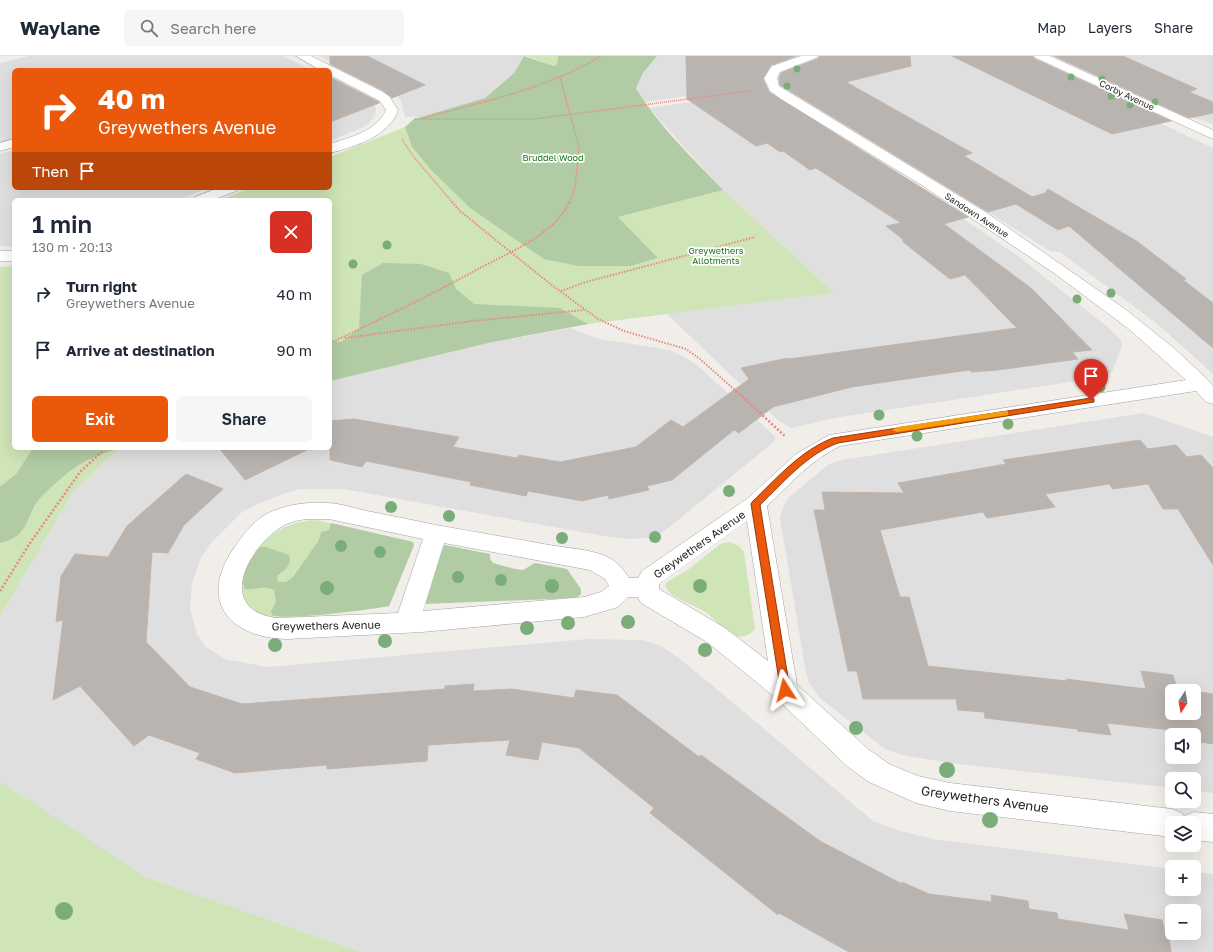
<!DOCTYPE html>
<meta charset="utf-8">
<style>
:root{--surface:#fff;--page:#f6f6f7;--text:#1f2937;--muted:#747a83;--line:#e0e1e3;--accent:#ea580c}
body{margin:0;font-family:"Golos Text",sans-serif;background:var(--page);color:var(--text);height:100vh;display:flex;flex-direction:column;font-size:15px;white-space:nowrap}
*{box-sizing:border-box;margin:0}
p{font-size:13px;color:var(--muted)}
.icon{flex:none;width:22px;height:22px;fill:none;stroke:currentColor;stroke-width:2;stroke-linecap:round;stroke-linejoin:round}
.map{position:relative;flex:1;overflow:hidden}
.sheet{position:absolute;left:12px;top:142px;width:320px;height:252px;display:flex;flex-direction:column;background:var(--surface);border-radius:6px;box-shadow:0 4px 16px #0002}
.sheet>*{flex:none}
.guide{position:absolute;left:12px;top:12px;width:320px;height:122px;border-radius:6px;box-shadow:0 4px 16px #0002;background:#ea580c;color:#fff;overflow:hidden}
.needle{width:26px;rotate:191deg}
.controls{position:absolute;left:1165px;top:628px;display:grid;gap:8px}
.controls a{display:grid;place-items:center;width:36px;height:36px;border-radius:6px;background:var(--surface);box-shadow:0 4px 16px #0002;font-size:20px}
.pin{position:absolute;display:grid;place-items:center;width:34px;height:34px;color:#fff;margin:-41px -17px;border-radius:50% 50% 50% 0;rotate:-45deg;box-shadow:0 0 4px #0007}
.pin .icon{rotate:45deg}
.me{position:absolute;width:44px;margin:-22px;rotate:351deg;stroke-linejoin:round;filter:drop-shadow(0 0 3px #0008)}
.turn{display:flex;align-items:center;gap:14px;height:84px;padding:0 20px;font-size:18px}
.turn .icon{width:52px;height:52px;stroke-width:2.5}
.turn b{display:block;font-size:28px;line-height:34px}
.then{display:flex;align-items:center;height:38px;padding:0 20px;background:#0003;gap:8px;font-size:15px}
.round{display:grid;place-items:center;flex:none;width:42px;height:42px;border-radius:6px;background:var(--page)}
.overview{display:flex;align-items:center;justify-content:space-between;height:68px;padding:0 20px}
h1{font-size:24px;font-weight:600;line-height:30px}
.action{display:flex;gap:8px;margin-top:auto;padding:8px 20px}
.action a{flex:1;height:46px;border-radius:6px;background:var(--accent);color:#fff;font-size:16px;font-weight:600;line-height:46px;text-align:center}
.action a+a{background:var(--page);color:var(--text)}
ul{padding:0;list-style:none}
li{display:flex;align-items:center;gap:12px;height:56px;padding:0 20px}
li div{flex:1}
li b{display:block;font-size:15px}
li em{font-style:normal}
header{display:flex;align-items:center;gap:24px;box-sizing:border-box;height:56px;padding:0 20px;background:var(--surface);border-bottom:1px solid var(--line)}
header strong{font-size:19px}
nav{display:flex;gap:22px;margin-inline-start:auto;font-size:14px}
.search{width:280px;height:36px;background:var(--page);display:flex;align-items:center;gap:10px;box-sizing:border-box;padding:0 14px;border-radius:6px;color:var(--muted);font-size:15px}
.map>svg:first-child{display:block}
.residential{fill:#e0dfdf;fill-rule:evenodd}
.grass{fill:#cfe4b7}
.forest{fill:#b1cba4}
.building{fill:#bab4b0;stroke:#c1b6ae}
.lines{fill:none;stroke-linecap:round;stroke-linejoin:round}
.street-casing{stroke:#a3a3a3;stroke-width:1}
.path-far2{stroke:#eb8881;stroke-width:1.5;stroke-dasharray:1 1;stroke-linecap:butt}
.path-far1{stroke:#eb8881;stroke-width:2;stroke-dasharray:1.5 1.5;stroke-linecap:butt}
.path{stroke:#eb8881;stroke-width:2.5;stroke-dasharray:2 2;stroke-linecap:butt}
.street{fill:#fff;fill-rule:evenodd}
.tree{fill:#7aad79}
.route{fill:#ea580c;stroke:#983908}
.slow{fill:#f59e0b}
.labels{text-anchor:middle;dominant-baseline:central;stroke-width:3.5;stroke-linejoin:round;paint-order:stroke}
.far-street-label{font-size:9px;fill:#222;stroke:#fff}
.far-park-label{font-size:9px;fill:#19771d;stroke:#fff}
.street-label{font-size:11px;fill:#222;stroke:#fff}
.near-street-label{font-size:13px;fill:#222;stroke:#fff}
</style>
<header>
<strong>Waylane</strong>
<div class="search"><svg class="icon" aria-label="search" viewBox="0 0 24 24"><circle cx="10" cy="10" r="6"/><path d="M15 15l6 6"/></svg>Search here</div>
<nav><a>Map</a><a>Layers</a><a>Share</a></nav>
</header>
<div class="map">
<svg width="1213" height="896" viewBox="0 0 1213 896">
<rect width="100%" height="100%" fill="#f1eeea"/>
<path class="residential" d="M29 0H284L311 14H14V82L0 86V7Z
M319 0H524L514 17 485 42 421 61H405L401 44 393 38Z
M657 0H790L771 6 759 30 644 46 636 31 643 17Z
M833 0H1017L1213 92V318L1155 266 1060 196 1050 195 966 142 785 15Z
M1054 0H1213V68L1184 59Z
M330 24 372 47 376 52 375 60 366 70 330 85Z
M763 36 908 126 986 178 1019 201 1109 272 1121 284 1122 290 1112 316 1104 320 1090 323 834 362 791 372 779 365 667 258 834 237 723 134 649 52Z
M14 94V132H208L177 144H14V191L0 190V98Z
M570 272 599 283 658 292 672 295 686 302 697 309 775 380V385L662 477 650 482 628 483 598 479 344 433H300L280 439 258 448 242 456 210 488 201 502 192 527 190 552 197 579 205 590 224 603 268 611 588 583 643 584 663 591 681 604 724 639 873 765 897 774 933 783 1172 813V833H1194V816L1213 818V896H361L145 821 0 725V561L73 436 119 392H330V325L492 286ZM1172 855H1194V877H1172Z
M1144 357 1213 381V737L1194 735V723H1172V732L949 707 902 699 885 693 820 642 809 627 805 612 780 463 782 454 788 442 829 408 841 404ZM1172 635H1194V657H1172ZM1172 679H1194V701H1172Z"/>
<path class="grass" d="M527 0H558L557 8 554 10Z
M405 71 412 91 431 114 470 152 609 208 631 210 658 202 618 161 723 134 834 237 588 268 492 286 330 325V144H220L251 132H330V101Z
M14 210V392H119L73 436 0 561V211Z
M316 464 413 486 414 489 389 550C362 555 285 566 261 558 226 546 249 498 268 482 282 470 298 465 316 464Z
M730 486 739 490 744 496 755 573C750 579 743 582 736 580 722 577 716 562 704 555 693 548 671 543 665 530L667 526 689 513 720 488Z
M0 725 145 821 361 896H0Z"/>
<path class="forest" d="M524 0 554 10 557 8 558 0H657L643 17 636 32C658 70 693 102 723 134L618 161 658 202 631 210H578L544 203 470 152 431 114 412 91 405 71 414 63 485 42 514 17Z
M383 207 421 208 449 217 456 233 474 248 560 252 588 268 492 286 330 325V285L341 286 359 273 362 219Z
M33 392H118C107 397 94 400 84 406 69 414 53 429 41 441 24 459 32 480 0 487V431L17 417Z
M331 467 413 486 414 489 390 548 389 550C371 553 284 565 272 559L271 555 276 546 274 534C263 529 256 534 245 533 238 519 251 502 260 491H266L289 499C292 510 285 514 277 520L278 526H286L293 521 319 484 321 476 329 474Z
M445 489 490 498V503L493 507 515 513 523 514 535 507 567 513 581 533V538L576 542 424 548 442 490Z"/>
<path class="building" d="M330 0H367L425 29 392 42 382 34 330 8Z
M686 0H796L771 9 763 23 769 36 968 161 944 168 1031 232 1092 294 1072 296 1078 303 998 314 971 316 969 314 892 325 852 331 773 351 739 377 734 374 672 424 647 430 649 434 609 443 608 439 582 445 528 435 526 440 470 429 471 426 366 405 362 411 330 404V365L354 363 459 381 453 391 517 402 519 399 560 406 636 391 671 364 683 371 749 323 741 312 788 302 789 303 1017 272 965 219 950 223 902 185H905L886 170 901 167 816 112 810 114 783 95 780 96 767 87 756 90 687 43Z
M820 0H910L911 10 846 26 972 97 964 100 1032 141 1045 137 1048 133 1138 186 1186 223 1183 224 1213 247V292L1069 170 1058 174 1016 148 988 156 780 29 779 22 781 17 817 3Z
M952 0H1032L1035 3 1171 65 1112 78Z
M1054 0H1123L1197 33 1189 36 1213 46V57L1189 62Z
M330 21 379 46V47L330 66Z
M1140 384 1148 393 1176 389 1187 401 1201 399 1213 412V509L1178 453H1163L1148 428 1113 433 1109 428 1045 438 1055 451 987 462 983 456 880 474 900 541H909L928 610 1067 625 1066 623 1146 633 1141 615 1173 619 1177 633 1191 635H1172V657H1194V635L1213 638V688L1194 685V679H1172V681L1170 674 1107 667 1111 679 1078 675 1077 673 985 662 984 656 958 654 956 643H863L857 615H848L814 454H825L822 436 904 437 898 427 1006 408 1003 404Z
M219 392H311L245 424Z
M186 418 223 433 184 469 168 497 152 496 146 586 190 631 242 648 445 633V630L474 628 473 635 512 633 574 642 576 634 617 639 699 701 701 699 820 785 902 828V826L929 838 992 846 991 839 1028 845 1029 853 1057 857 1058 863 1129 874 1124 858 1162 864 1166 880H1169L1171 896H849L779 857 778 859 650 757 654 752 579 692 542 686 538 704 506 699 510 684 428 689 427 705 327 713V709L235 717 196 703 200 697 149 679 134 690 80 630 53 644 63 564 56 566 61 520 75 498 108 501 127 470Z"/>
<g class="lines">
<g class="street-casing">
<path id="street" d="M296 0H311L381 35 389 40 398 54C390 80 354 91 330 97V88C349 82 378 74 386 54L380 45 330 19V14H320Z
M801 0H818L816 2 780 16 777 22 779 30 987 157 1125 253 1175 293 1208 324 1213 330V348L1206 346 1196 335 840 390C811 404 790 428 767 450L797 629 868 693 889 708 918 720 950 727 1172 753 1182 757 1184 760 1194 756 1213 758V786L1194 784V767H1172V781L950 755 916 747 869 726 848 711 776 642 707 586 641 547 638 541H628L618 551 584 561 422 576 288 583C227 582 197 543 236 489 246 475 257 461 273 455 290 448 308 446 327 447 338 447 351 451 362 454 387 459 412 464 436 469 474 476 512 482 549 489 567 492 586 493 603 499 615 504 622 511 629 522H638L642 515 748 442 796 398 829 379 1186 324 1129 273 1054 217 923 130 781 43 770 35 764 22 772 10ZM307 463H329L423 483 398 557 279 562C215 556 246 493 281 471 289 466 298 464 307 463ZM747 465 768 605 725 572 659 533V528ZM444 487 590 514 605 523 609 530 601 536 584 541 423 555Z
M1034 0H1050L1213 74V83L1036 2Z
M14 83V91L0 95V87Z
M218 132H238L236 135 213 144H193L195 141Z
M0 195H14V205H0Z"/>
</g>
<path class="path-far2" d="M560 21 579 91 575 131 569 147
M424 62C485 45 546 33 601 0
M415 63H535L750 35
M402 83 413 100 453 147"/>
<path class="path-far1" d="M452 146 460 155 549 227 598 263 624 275 686 293 700 303 737 336
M561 235 586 226 755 181
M345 282 472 265 584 254
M330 287C381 263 431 239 480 212 508 197 557 177 569 146"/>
<path class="path" d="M736 335 786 381
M0 535 30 487 80 416 106 392"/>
<use href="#street" class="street"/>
</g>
<g class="tree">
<circle cx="797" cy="13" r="3.5"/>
<circle cx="1071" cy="21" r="3.5"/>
<circle cx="1102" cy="23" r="3.5"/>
<circle cx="787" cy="30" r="3.5"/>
<circle cx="1111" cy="40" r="3.5"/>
<circle cx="1155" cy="46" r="3.5"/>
<circle cx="1130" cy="49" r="3.5"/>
<circle cx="387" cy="189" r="4.5"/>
<circle cx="353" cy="208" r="4.5"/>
<circle cx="1111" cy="237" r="4.5"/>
<circle cx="1077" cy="243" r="4.5"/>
<circle cx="1100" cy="331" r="5.5"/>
<circle cx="879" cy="359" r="5.5"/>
<circle cx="1008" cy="368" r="5.5"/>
<circle cx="917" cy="380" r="5.5"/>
<circle cx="729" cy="435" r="6"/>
<circle cx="391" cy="451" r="6"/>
<circle cx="449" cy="460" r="6"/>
<circle cx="655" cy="481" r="6"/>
<circle cx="562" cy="482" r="6"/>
<circle cx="341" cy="490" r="6"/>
<circle cx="380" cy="496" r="6"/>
<circle cx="458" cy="521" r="6"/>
<circle cx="501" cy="524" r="6"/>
<circle cx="552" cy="530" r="7"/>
<circle cx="700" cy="530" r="7"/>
<circle cx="327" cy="532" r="7"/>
<circle cx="628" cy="566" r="7"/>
<circle cx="568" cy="567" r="7"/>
<circle cx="527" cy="572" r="7"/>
<circle cx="385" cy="585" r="7"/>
<circle cx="275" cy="589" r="7"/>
<circle cx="705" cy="594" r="7"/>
<circle cx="856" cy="672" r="7"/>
<circle cx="947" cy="714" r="8"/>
<circle cx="990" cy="764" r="8"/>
<circle cx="64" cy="855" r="9"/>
</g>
<path class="route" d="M1091 342 1094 343V346L838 387C807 398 784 426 760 449L790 634 789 637H781L751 448 752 446C777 422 801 394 833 382Z"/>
<path class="slow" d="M1005 355H1008V359L897 376 892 374 897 371Z"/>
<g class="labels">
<g class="far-street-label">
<text transform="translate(1127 39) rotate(25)">Corby Avenue</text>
<text transform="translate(977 159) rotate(33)">Sandown Avenue</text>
</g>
<g class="far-park-label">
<text x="553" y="101">Bruddel Wood</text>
<text x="716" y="194">Greywethers<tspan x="716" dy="10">Allotments</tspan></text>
</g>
<g class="street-label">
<text transform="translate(699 488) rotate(-35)">Greywethers Avenue</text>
<text transform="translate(326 569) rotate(-1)">Greywethers Avenue</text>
</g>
<g class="near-street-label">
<text transform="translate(985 743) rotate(8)">Greywethers Avenue</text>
</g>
</g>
</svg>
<div class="controls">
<a><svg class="needle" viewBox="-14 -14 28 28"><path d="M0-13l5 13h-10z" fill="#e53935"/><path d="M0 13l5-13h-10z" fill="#747a83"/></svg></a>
<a><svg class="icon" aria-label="sound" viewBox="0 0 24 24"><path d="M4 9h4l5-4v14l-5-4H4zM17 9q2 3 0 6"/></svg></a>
<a><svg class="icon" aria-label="search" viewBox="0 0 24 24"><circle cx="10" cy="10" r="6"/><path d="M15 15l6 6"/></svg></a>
<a><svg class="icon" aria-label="layers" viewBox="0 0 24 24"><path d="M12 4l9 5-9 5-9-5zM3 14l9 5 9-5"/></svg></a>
<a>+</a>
<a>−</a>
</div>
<div class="pin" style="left:1091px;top:344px;background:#d93025"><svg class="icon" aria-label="arrive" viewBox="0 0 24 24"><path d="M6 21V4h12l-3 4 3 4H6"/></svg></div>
<svg class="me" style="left:785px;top:634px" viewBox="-20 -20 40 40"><path d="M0-17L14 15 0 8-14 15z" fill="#ea580c" stroke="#fff" stroke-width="4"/></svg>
<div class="guide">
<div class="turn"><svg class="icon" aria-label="right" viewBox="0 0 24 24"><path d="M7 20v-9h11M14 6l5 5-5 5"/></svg><div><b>40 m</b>Greywethers Avenue</div></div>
<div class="then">Then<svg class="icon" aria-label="arrive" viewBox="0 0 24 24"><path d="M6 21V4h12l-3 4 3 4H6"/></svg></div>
</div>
<section class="sheet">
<div class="overview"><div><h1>1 min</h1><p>130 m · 20:13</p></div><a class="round" style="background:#d93025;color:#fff"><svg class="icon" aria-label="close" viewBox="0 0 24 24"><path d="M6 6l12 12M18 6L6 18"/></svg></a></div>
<ul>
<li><svg class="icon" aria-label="right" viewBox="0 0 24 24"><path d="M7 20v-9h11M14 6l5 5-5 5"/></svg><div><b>Turn right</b><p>Greywethers Avenue</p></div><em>40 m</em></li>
<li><svg class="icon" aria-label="arrive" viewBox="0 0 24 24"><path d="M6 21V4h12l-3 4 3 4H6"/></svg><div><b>Arrive at destination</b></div><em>90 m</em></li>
</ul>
<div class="action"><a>Exit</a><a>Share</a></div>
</section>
</div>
